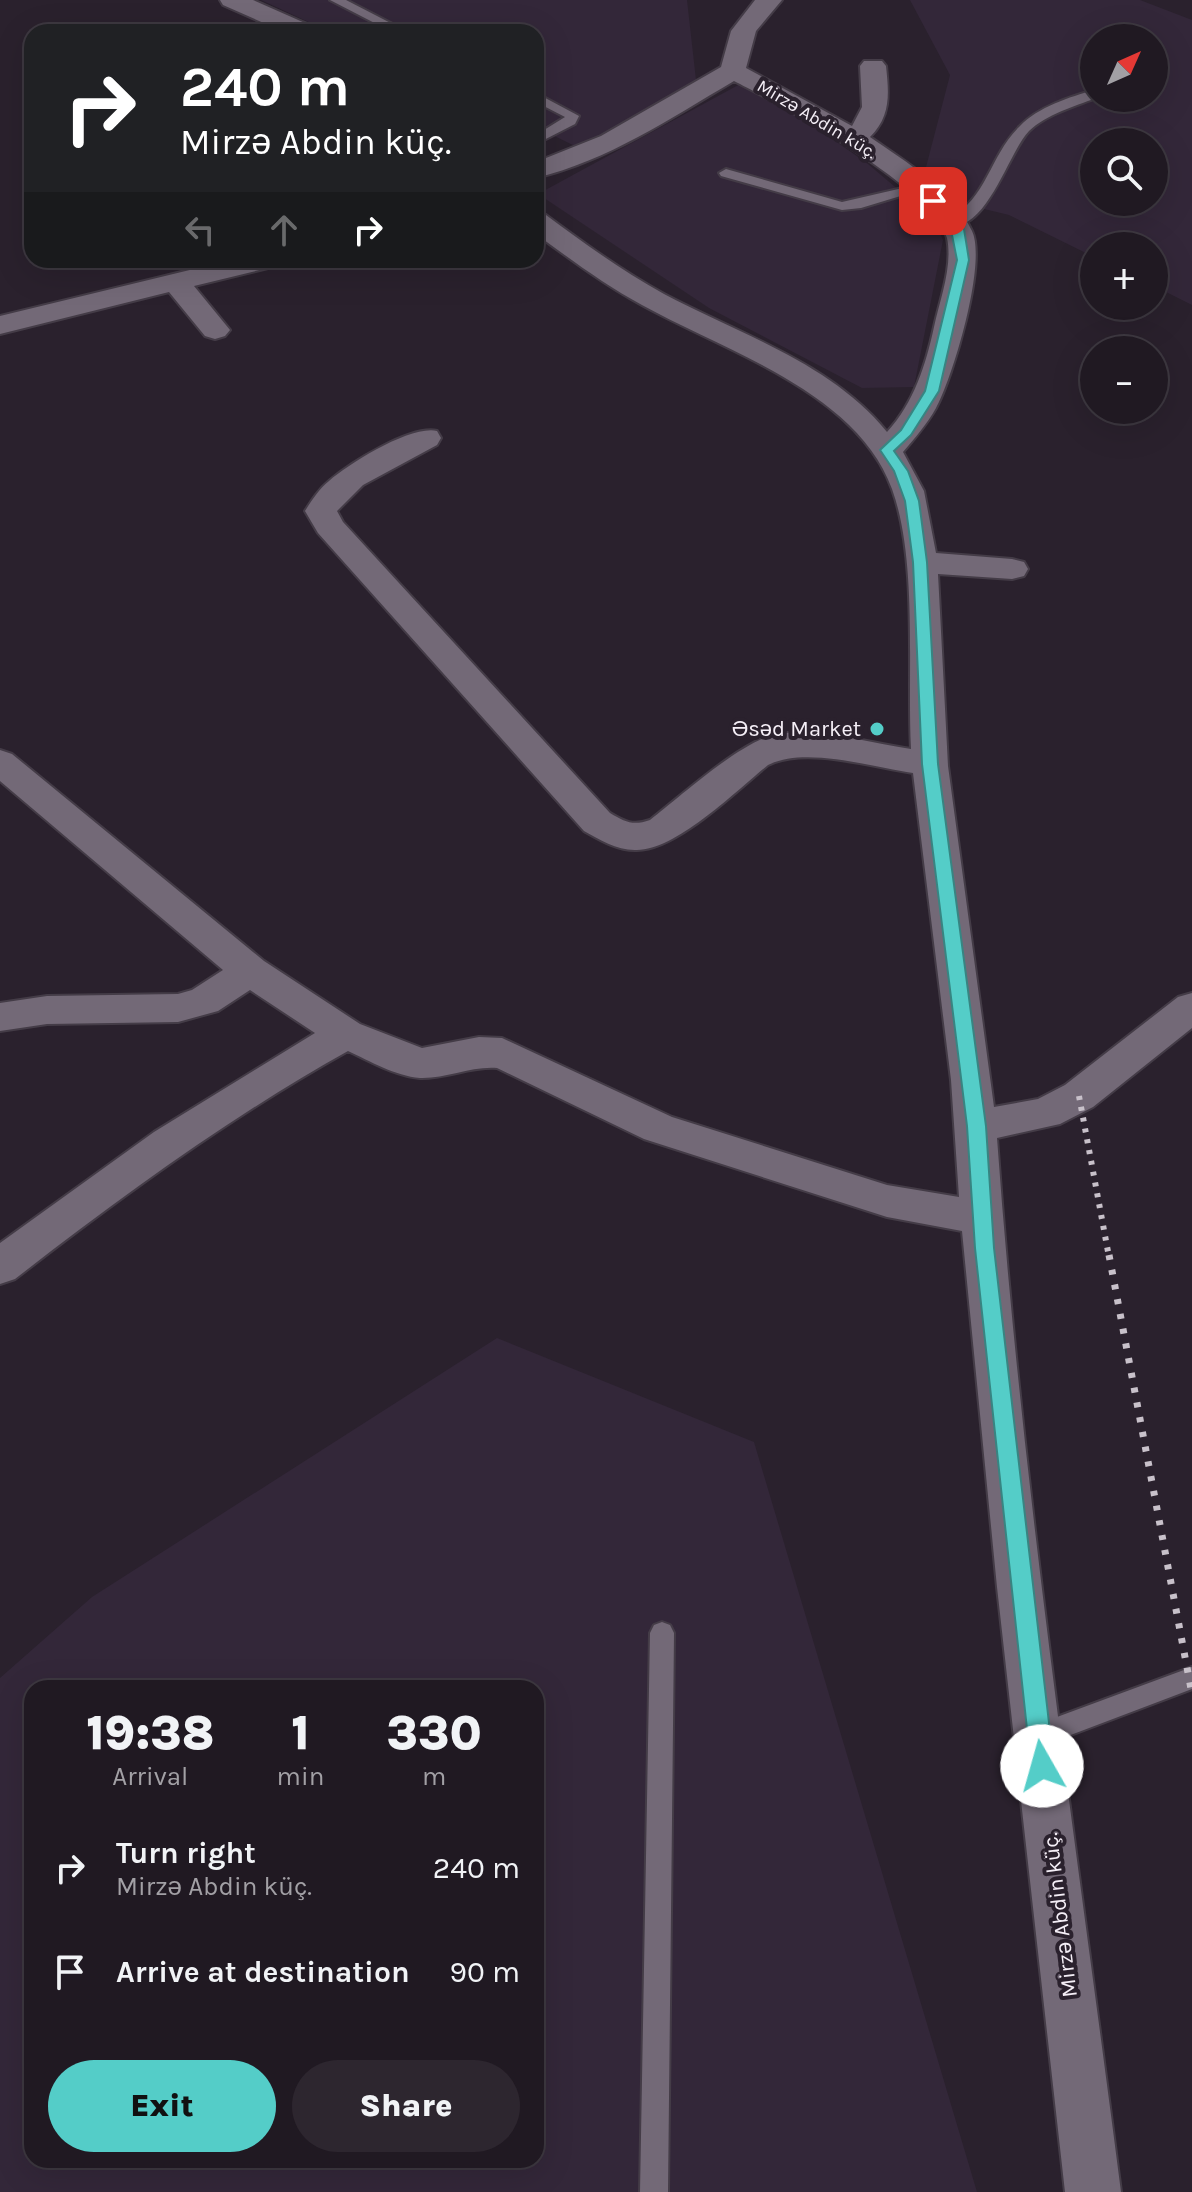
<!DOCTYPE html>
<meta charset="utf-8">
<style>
:root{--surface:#201922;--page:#2d262f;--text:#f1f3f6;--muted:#a2a0a5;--line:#3d3840;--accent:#54cdc8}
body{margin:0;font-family:Karla,sans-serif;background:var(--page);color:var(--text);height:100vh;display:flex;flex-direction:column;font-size:30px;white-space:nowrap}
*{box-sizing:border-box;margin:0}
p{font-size:26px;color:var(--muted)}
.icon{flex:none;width:44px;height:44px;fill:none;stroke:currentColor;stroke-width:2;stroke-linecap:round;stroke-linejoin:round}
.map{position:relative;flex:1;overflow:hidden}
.sheet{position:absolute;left:24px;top:1680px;width:520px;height:488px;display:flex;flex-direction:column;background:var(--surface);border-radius:24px;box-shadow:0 8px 32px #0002,0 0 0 2px var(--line)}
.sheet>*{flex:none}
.guide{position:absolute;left:24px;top:24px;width:520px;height:244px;border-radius:24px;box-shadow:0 8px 32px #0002,0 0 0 2px var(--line);background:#202124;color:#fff;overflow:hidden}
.needle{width:52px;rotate:45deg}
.controls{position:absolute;left:1080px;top:24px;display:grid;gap:16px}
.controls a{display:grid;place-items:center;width:88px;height:88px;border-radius:50%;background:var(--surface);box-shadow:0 8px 32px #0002,0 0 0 2px var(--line);font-size:40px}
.pin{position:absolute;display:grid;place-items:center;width:68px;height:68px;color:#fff;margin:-34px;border-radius:16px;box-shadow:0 4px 12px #0006}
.me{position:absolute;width:88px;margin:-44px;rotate:353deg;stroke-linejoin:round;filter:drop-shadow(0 0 6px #0008)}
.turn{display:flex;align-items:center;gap:28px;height:168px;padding:0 24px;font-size:36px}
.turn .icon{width:104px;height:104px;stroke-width:2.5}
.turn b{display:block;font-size:56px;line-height:68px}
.lanes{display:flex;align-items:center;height:76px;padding:0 24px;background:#0003;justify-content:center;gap:40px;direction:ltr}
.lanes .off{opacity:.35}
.eta{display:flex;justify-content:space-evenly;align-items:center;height:136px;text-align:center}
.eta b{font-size:48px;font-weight:800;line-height:56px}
.button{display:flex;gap:16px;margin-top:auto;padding:16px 24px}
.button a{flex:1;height:92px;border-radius:48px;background:var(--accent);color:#111;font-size:32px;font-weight:800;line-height:92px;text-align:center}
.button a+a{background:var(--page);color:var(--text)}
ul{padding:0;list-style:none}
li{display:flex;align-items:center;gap:24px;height:104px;padding:0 24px}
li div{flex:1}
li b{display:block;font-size:30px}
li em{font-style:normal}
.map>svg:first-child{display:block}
.built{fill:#332739;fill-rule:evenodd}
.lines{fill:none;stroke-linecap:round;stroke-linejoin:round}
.lane-casing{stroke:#443c47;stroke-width:4}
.street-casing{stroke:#443c47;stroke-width:4}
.lane{fill:#736977;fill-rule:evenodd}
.street{fill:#736977;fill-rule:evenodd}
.rail-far1{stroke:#c8c1ca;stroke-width:6;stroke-dasharray:4 7;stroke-linecap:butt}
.rail{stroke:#c8c1ca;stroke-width:7;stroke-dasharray:5 10;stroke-linecap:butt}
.route{fill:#54cdc8;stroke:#378582;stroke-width:2}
.poi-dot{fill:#54cdc8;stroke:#2a212d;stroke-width:3}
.labels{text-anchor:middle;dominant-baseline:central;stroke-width:8;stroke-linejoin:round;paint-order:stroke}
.far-street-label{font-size:18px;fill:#f5eff7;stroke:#2a212d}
.poi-label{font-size:22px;fill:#f5eff7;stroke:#2a212d;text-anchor:end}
.street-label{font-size:22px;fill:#f5eff7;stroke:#2a212d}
</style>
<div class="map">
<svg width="1192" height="2192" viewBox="0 0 1192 2192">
<rect width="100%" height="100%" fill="#2a212d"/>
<path class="built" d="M261 0H687L696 80 579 148 536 127V32H330Z
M910 0H1140L1192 20V305L1154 286V246H1094V257L1009 215 951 201 925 171 950 75ZM1094 38H1154V98H1094ZM1094 142H1154V202H1094Z
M742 83 794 112 868 164 933 219 943 240 914 387 862 388 709 308 538 194Z
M497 1338 754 1442 977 2192H0V1678L92 1597ZM32 1688H536V2160H32Z"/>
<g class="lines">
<g class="lane-casing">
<path id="lane" d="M330 0H346L408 32H392Z
M1094 90 1096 98C1073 107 1047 114 1029 131 1008 153 987 232 948 226V220C989 196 989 156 1020 126 1038 107 1070 97 1094 90Z
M536 93 579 116 575 124 536 144V135L565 117 536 102Z
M726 169 842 202 920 184 927 188 861 208 842 210 721 176 719 173Z
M662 1622 670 1625 674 1633 668 2192H640L650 1633 654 1625Z
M1192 1667V1689L1039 1747 1030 1743 1027 1735 1030 1727Z"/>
</g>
<g class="street-casing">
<path id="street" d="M220 0H253L314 27 317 32H284L223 5Z
M755 0H782L756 31 746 68 852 126 862 107 860 66 864 61H882L886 66C889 94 891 116 870 137 906 162 953 190 972 231 987 263 953 377 936 408 927 424 915 438 903 452L924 491 936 553 1012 559 1024 562 1028 569 1024 576 1012 579 938 574 948 766 994 1107 1038 1099 1065 1085 1178 997 1192 993V1028L1093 1107 1060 1124 997 1138C1022 1490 1076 1841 1121 2192H1065L997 1587 962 1231 887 1217 644 1139 497 1068C471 1066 445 1079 420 1078 395 1076 370 1061 348 1051 230 1117 122 1196 15 1279L0 1284V1243L154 1132 315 1033 250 990 218 1011 178 1022 47 1024 0 1031V1003L47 996 178 994 192 990 223 970 0 781V750L12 754 264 961 360 1024 422 1048 479 1037 502 1038 672 1117 887 1185 959 1197 951 1080 913 773C872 767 805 746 768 765 737 790 677 850 637 850 618 851 600 840 584 831L318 533 305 511C312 500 319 489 329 481 350 463 411 425 437 431L441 438 437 445 363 485 337 511 343 522 610 813C625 822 633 826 650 820 680 797 742 740 777 734 820 728 869 743 911 749 907 671 918 561 892 489 857 392 725 351 642 305 605 285 570 259 536 234V213L546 215C584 243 622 271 664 294 739 334 831 363 887 432 914 403 926 364 934 327 940 299 953 266 947 238 935 189 780 104 734 81 669 119 609 160 536 178V162L601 136 721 67 731 31Z
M231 260H280L276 266 194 286 230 330 225 336 215 339 205 336 169 292 0 334V316Z"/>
</g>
<use href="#lane" class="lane"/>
<use href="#street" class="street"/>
<path class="rail-far1" d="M1079 1096 1109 1257"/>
<path class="rail" d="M1109 1255 1192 1694"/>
</g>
<path class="route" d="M933 197 937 198 964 229 969 260 939 391 911 435 894 451 908 471 919 501 927 562 938 764 986 1126 994 1248 1054 1766 1050 1773 1042 1776 1034 1773 1031 1766 975 1248 967 1126 922 764 913 562 905 501 894 471 880 450 901 430 925 391 957 260 951 230 927 201Z"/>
<circle class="poi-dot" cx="877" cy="729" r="8"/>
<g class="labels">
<g class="far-street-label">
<text transform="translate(817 119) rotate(31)">Mirzə Abdin küç.</text>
</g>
<g class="poi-label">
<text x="861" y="729">Əsəd Market</text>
</g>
<g class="street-label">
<text transform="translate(1060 1915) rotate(-97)">Mirzə Abdin küç.</text>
</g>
</g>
</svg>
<div class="controls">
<a><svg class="needle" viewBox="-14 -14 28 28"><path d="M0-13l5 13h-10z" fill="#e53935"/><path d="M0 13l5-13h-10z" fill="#a2a0a5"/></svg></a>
<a><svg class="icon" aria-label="search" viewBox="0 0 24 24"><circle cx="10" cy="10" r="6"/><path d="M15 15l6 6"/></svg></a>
<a>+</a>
<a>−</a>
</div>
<div class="pin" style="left:933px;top:201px;background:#d93025"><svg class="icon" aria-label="arrive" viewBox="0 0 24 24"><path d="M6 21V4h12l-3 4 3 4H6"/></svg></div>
<svg class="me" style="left:1042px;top:1766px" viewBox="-20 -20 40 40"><circle r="19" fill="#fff"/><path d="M0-13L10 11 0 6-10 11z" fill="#54cdc8"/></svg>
<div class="guide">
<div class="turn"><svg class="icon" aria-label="right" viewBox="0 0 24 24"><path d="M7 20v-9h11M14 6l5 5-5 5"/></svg><div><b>240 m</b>Mirzə Abdin küç.</div></div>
<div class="lanes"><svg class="icon off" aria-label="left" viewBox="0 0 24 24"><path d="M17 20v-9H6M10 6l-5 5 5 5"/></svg><svg class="icon off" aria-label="ahead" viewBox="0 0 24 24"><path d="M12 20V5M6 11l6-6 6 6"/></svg><svg class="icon" aria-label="right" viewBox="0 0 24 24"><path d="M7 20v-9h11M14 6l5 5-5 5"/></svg></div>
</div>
<section class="sheet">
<div class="eta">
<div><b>19:38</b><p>Arrival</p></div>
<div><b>1</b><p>min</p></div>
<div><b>330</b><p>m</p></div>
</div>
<ul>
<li><svg class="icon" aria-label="right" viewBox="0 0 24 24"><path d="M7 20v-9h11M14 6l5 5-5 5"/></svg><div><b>Turn right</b><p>Mirzə Abdin küç.</p></div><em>240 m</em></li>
<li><svg class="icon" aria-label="arrive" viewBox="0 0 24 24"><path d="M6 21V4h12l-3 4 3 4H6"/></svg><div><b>Arrive at destination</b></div><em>90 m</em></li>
</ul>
<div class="button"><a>Exit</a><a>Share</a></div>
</section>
</div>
